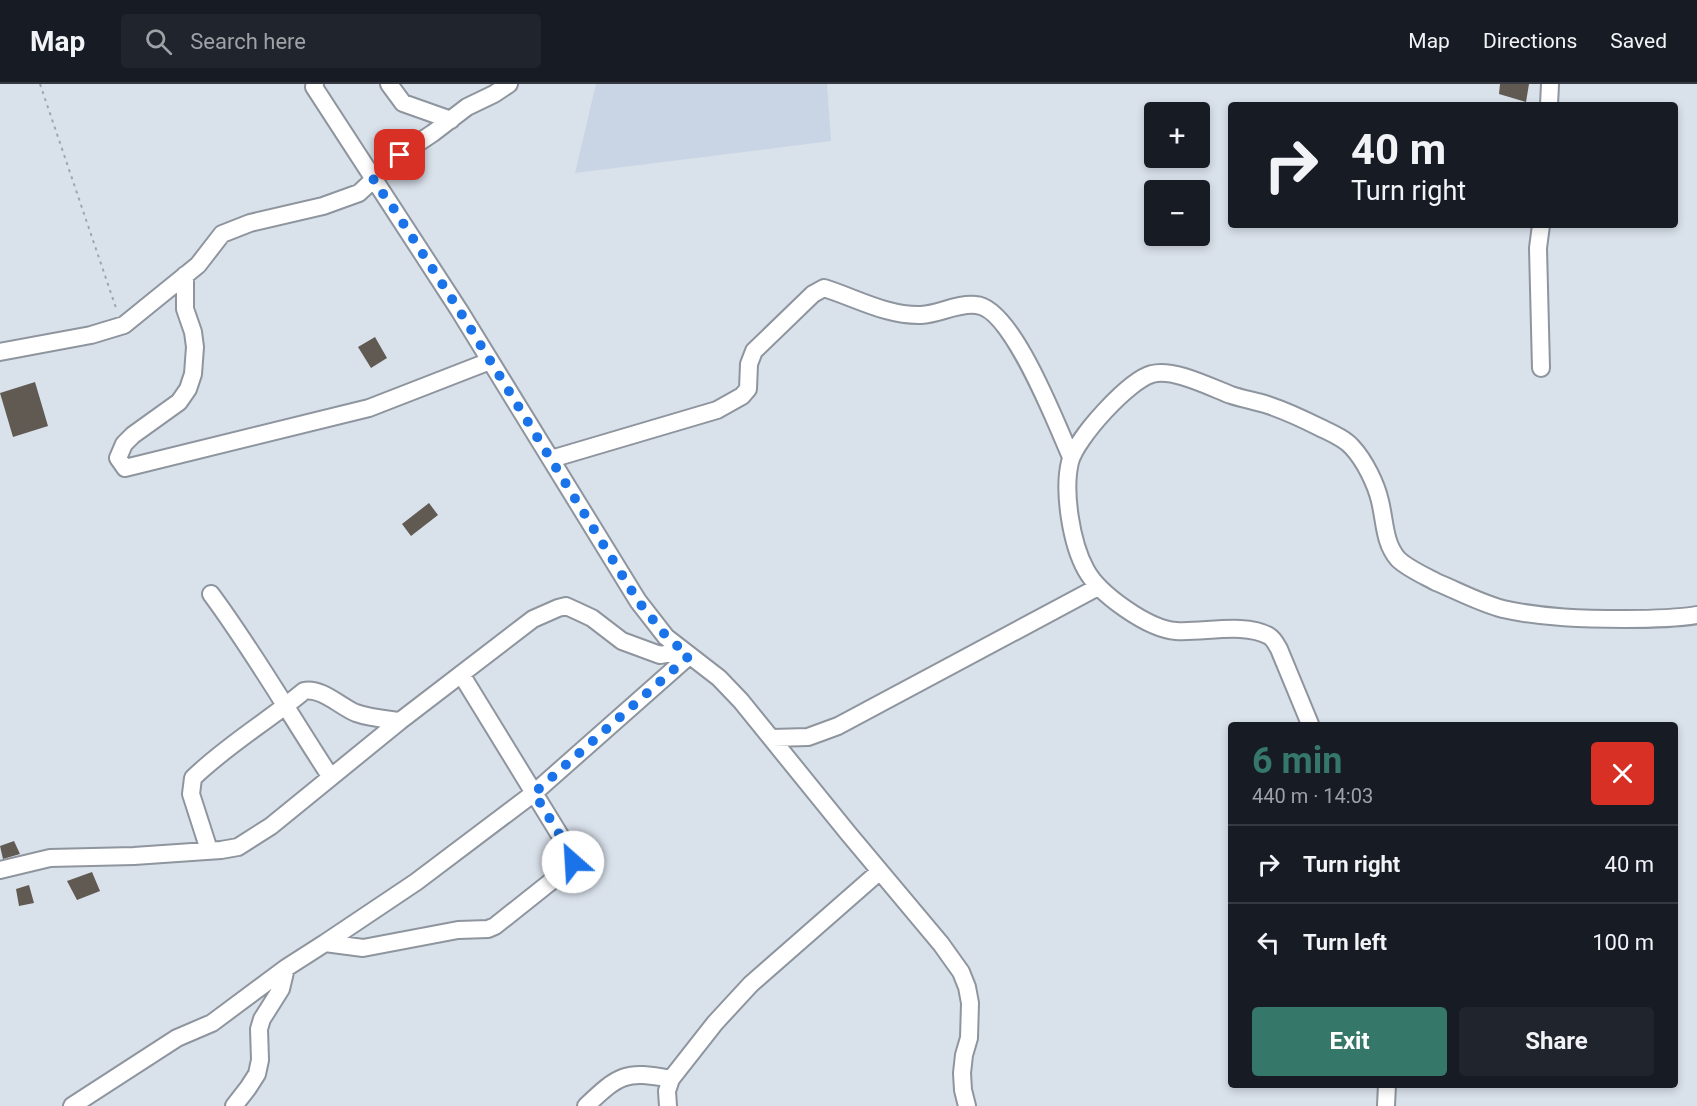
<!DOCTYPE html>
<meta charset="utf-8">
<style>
:root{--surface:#171b24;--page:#20242c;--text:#f1f3f6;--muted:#9ea1a6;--line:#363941;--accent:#357769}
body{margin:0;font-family:Roboto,sans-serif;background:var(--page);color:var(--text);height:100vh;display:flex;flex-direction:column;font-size:22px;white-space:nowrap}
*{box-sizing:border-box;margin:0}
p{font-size:20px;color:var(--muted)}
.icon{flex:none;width:33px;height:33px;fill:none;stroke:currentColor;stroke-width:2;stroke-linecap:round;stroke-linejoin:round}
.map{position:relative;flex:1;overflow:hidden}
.sheet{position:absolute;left:1228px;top:638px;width:450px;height:366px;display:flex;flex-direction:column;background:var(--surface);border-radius:6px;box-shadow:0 3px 9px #0003}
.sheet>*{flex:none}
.top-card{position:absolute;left:1228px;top:18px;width:450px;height:126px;border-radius:6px;box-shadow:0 3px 9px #0003;background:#171b24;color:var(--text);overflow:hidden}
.controls{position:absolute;left:1144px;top:18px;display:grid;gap:12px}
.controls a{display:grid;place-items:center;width:66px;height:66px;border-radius:6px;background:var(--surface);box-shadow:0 3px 9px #0003;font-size:30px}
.pin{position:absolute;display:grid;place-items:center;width:51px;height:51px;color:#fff;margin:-26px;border-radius:12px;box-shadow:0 3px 9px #0006}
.me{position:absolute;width:66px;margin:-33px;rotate:334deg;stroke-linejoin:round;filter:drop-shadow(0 0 4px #0008)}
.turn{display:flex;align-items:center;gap:21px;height:126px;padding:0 24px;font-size:27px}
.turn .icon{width:78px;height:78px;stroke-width:2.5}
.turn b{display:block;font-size:42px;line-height:51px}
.round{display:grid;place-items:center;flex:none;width:63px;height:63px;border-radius:6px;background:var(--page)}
.overview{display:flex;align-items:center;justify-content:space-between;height:102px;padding:0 24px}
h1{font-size:36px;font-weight:700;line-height:45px;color:var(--accent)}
.action{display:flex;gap:12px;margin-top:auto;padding:12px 24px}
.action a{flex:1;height:69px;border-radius:6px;background:var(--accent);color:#fff;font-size:24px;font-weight:700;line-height:69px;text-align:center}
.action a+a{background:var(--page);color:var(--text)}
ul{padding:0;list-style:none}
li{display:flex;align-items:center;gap:18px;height:78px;padding:0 24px;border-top:2px solid var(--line)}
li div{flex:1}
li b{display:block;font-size:22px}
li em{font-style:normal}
header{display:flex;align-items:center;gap:36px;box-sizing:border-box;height:84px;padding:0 30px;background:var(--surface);border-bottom:2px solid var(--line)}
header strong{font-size:28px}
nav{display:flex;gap:33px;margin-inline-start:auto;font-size:21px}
.search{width:420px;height:54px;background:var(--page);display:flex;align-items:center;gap:15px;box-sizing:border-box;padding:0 21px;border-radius:6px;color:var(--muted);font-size:22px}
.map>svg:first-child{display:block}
.built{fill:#c9d4e4}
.building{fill:#615a52}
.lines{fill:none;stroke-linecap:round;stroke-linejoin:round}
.street-casing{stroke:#8e959e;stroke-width:20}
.path{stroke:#9fa6ae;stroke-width:2;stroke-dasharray:3 4.5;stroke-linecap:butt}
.street{stroke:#fff;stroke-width:16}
.route{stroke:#1a73e8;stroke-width:10;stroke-dasharray:0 18}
</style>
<header>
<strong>Map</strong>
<div class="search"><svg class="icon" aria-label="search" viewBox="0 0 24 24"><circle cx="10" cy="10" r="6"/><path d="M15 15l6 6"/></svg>Search here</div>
<nav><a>Map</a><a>Directions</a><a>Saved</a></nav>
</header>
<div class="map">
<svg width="1697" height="1022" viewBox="0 0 1697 1022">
<rect width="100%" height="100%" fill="#d9e1eb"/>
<path class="built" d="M596 0H827L831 57 575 89Z"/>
<path class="building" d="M1500 0H1529L1526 18 1499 10Z
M375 253 387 274 371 284 358 263Z
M35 298 48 342 13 353 0 309Z
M429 419 438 431 411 452 402 440Z
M14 757 20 770 3 775 0 762Z
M92 788 100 807 77 816 67 797Z
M29 801 34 819 19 822 16 805Z"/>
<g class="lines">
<g class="street-casing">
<path id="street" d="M315 0 314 3 459 226 638 517 666 553 719 594 741 617 848 749 941 860 961 888 967 903 970 919 969 954 964 971 962 989 963 1006 967 1022
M389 0 403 19 451 36
M1549 21 1550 0
M185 191V225L193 248 195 263 193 290 188 305 179 318 133 351 124 360 118 374 125 384 369 324 490 277
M0 268 91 251 124 241 198 181 222 150 250 139 323 122 359 109 400 71 433 49 467 23 494 10 509 0
M1541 284 1538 164 1541 141
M551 375 717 326 742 312 748 305 749 280 754 267 813 210 824 204C856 214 887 232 921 231 940 230 957 219 976 221 1012 223 1057 342 1071 373
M211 510C254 568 290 631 330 692
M1310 640 1279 565C1276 560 1274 555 1269 552 1245 538 1203 549 1176 547 1148 545 1099 510 1086 486 1071 459 1063 407 1070 378 1076 354 1129 296 1152 290 1173 284 1210 303 1231 311 1243 315 1256 317 1268 321 1286 327 1303 335 1319 343 1331 349 1344 354 1352 363 1365 377 1376 400 1380 417 1385 437 1384 459 1398 475 1407 484 1425 492 1436 498 1458 507 1480 519 1503 525 1543 534 1585 535 1625 535 1649 535 1673 535 1697 531
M772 654 808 653 838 642 1098 503
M209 766 191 710 193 694C227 661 268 637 304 607 321 603 341 623 356 629 370 634 385 635 400 637
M0 786 50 774 134 772 221 766 238 763 271 742 400 637 533 535 558 524 566 522 577 527 592 534 622 557 660 571 683 567
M325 859 416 798 534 709 689 572
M72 1022 177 954 212 939 286 884 325 859 363 864 458 846 488 845 495 842 568 784 573 778 569 766 461 590
M234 1022 248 1004 257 990 260 976 259 945 262 935 281 905 286 884
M586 1022C619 991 625 986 671 995
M668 1022 667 1007 671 995 715 939 751 900 880 787
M1386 1022 1387 1000"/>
</g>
<path class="path" d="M40 0 117 227"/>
<use href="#street" class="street"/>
</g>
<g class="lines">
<path class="route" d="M400 71 373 96 392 122 459 226 638 517 666 552 689 572 534 709 569 766 573 778"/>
</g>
</svg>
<div class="controls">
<a>+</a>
<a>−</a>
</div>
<div class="pin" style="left:400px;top:71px;background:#d93025"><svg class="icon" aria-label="arrive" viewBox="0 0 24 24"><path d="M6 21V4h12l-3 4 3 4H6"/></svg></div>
<svg class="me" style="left:573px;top:778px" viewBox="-20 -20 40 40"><circle r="19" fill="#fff"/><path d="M0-13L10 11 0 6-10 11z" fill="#1a73e8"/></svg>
<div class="top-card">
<div class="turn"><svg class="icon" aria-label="right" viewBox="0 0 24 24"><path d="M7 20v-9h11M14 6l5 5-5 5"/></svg><div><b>40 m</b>Turn right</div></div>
</div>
<section class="sheet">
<div class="overview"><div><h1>6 min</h1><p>440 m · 14:03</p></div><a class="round" style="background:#d93025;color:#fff"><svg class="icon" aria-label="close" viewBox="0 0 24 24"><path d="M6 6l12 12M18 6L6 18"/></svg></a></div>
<ul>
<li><svg class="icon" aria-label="right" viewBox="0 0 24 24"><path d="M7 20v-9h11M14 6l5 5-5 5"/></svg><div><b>Turn right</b></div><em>40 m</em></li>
<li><svg class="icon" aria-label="left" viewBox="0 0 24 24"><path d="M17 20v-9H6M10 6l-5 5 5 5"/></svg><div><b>Turn left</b></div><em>100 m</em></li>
</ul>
<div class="action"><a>Exit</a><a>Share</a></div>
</section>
</div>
